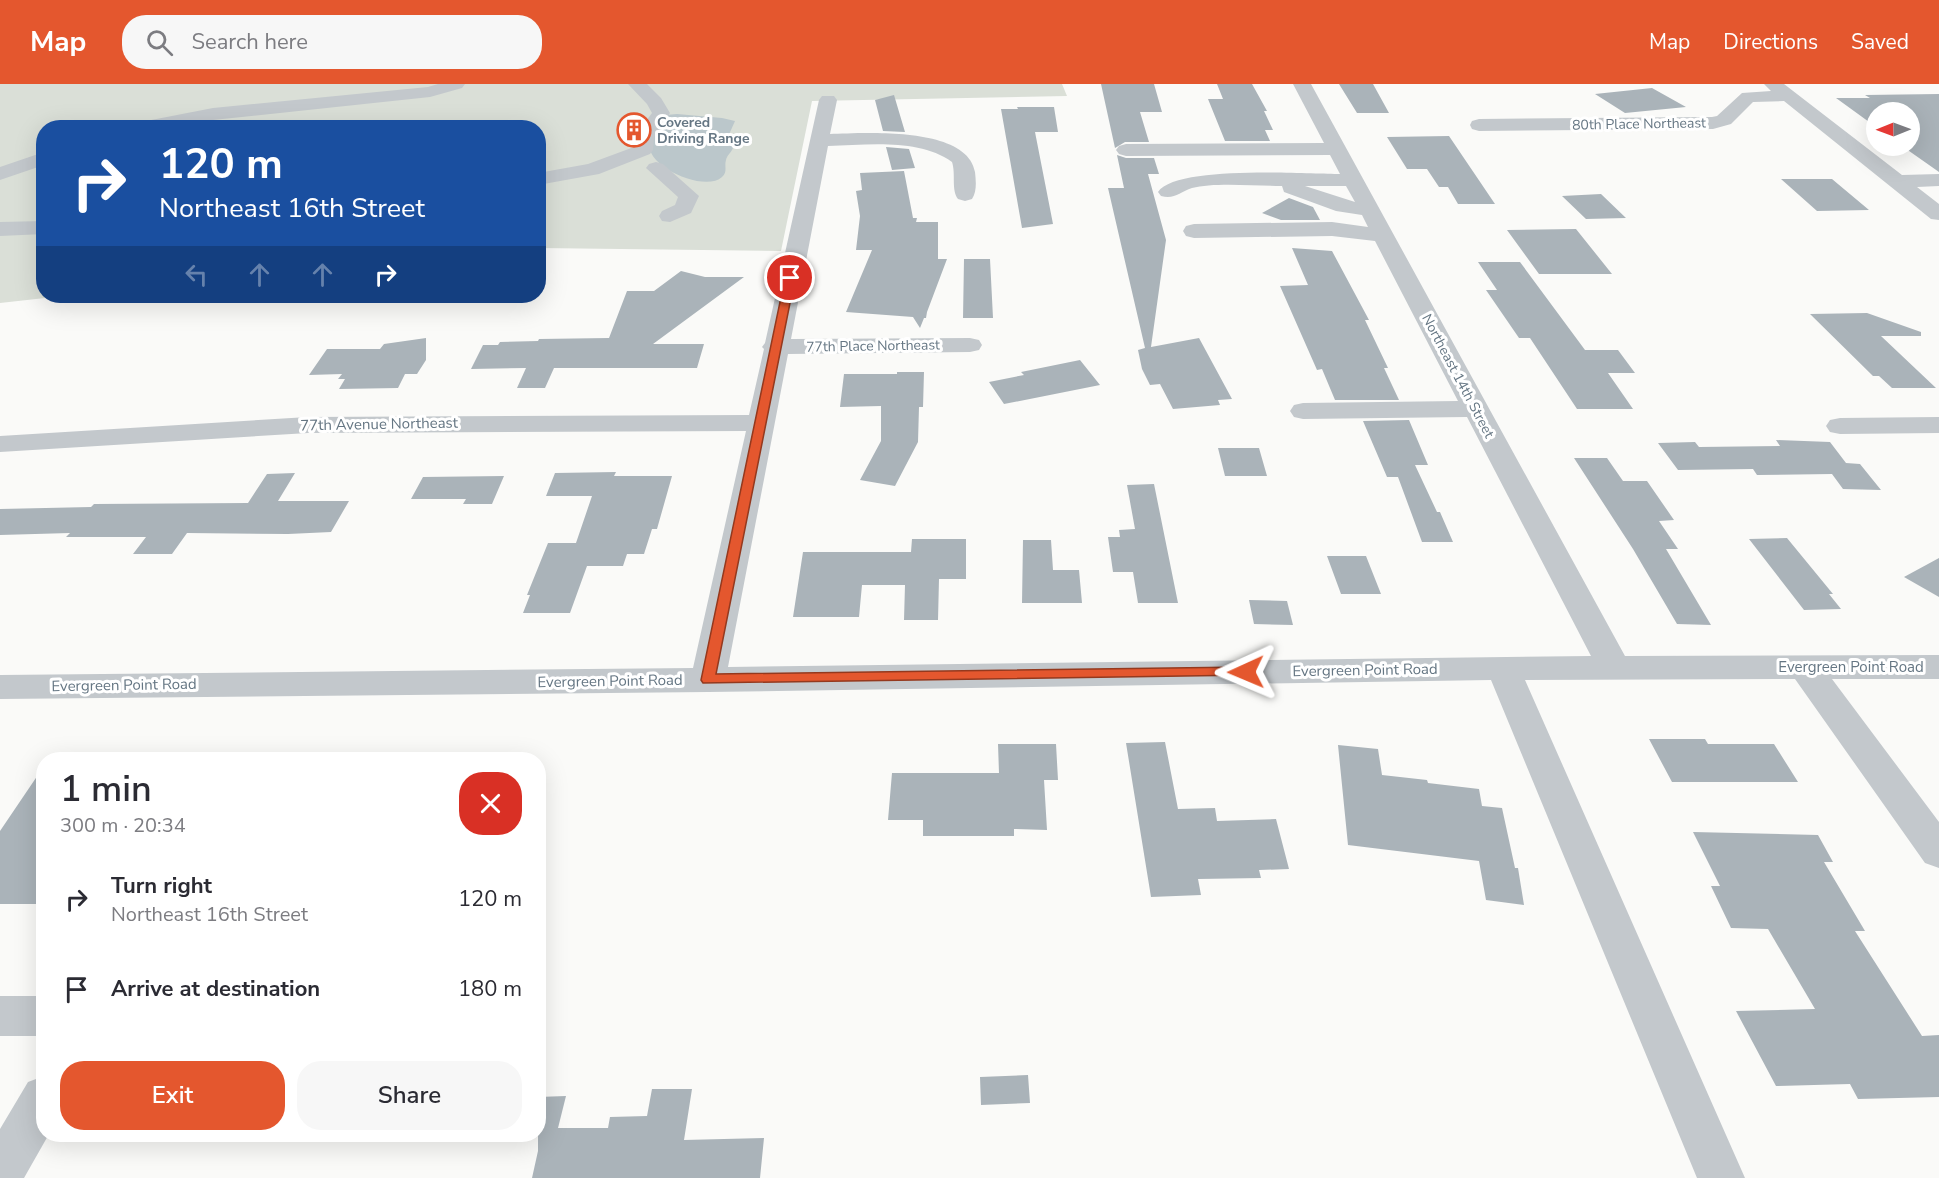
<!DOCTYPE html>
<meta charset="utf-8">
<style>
:root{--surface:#fff;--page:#f7f7f7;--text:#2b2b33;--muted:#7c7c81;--accent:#e4572e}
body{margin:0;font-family:"Nunito Sans",sans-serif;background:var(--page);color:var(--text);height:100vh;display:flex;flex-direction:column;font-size:22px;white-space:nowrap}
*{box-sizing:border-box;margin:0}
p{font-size:20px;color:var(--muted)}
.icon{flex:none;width:33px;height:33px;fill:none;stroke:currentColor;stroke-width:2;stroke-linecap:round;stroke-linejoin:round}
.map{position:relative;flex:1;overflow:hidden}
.details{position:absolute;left:36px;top:668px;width:510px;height:390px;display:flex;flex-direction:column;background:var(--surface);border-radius:24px;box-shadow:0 6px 24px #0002}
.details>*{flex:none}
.top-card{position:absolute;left:36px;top:36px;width:510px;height:183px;border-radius:24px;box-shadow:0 6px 24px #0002;background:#1a4fa0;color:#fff;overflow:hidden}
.needle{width:39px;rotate:269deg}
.tools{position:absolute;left:1866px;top:18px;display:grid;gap:12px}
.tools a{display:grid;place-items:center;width:54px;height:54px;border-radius:50%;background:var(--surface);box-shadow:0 6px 24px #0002;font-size:30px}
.pin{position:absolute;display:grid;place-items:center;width:51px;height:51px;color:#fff;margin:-26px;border:3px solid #fff;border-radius:50%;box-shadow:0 2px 6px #0007}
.me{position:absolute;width:66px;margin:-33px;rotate:269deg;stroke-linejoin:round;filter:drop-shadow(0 0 4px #0008)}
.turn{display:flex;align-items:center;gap:21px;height:126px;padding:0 24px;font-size:27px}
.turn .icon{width:78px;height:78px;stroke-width:2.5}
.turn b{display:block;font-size:42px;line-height:51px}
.lanes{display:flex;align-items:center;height:57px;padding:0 24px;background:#0003;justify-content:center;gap:30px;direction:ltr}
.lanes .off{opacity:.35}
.round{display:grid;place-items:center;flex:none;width:63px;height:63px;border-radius:24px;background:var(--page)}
.overview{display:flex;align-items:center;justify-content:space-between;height:102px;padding:0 24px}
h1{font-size:36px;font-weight:600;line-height:45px}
.button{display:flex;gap:12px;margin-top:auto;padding:12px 24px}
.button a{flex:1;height:69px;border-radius:24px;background:var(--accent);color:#fff;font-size:24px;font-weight:600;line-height:69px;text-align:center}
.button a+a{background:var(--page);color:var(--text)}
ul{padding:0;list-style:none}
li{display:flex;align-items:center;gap:18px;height:90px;padding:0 24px}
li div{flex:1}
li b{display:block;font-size:22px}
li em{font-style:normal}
header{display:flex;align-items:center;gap:36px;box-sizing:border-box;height:84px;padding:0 30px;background:var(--accent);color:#fff}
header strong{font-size:28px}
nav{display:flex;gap:33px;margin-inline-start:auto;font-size:21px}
.search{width:420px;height:54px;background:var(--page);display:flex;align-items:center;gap:15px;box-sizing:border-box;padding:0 21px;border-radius:24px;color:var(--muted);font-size:22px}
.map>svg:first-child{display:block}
.green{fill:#dadfd7}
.water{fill:#bbc7cb}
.building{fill:#aab3b9}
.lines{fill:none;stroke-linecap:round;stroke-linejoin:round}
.minor{fill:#c3c8cc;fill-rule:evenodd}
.route{fill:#e4572e;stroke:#94391e;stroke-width:1.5}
.labels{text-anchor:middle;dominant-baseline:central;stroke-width:6;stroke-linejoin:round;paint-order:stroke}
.far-poi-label{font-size:14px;font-weight:bold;fill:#657683;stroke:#fff;text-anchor:start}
.far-street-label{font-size:14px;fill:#657683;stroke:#fff}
.street-label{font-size:15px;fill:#657683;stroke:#fff}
</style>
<header>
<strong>Map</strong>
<div class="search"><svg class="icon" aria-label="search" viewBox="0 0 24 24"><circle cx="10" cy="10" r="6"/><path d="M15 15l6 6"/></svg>Search here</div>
<nav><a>Map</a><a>Directions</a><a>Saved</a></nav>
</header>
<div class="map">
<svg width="1939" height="1094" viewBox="0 0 1939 1094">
<rect width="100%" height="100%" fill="#fafaf8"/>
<path class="green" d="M0 0H1062L1067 12 812 17 781 167 539 164 538 44H44V212H63L0 219Z"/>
<path class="water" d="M677 30 722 34 735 37 727 55 733 64C731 69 727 71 726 76 724 82 728 88 722 93 705 109 644 82 650 59 652 49 661 39 666 31Z"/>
<path class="building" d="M1101 0H1154L1162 28H1140L1149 58H1125L1115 64Z
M1217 0H1252L1267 27H1264L1273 46H1265L1270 57H1225L1208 15H1223Z
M1339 0H1373L1389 29H1357Z
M1652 4 1686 23 1625 29 1595 10Z
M1939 10V88L1902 62H1910V28H1876V43L1836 14H1870L1865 11Z
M894 11 905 48 883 47 875 16Z
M1017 23H1054L1058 48H1035L1053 140 1022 144 1001 25H1018Z
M1449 52 1495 120H1458L1448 103H1439L1427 85H1407L1387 53Z
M886 63 909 65 915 84 892 86Z
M1117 71 1126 74H1154L1159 90H1148L1166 156 1151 263 1199 254 1232 315 1218 316 1220 321 1173 325 1160 300 1150 301 1142 285 1138 266 1145 264 1108 104H1124Z
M904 87 913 134H917L916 138H938V175H947L927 228 926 234H924L920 244 913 233 846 228 872 166H856L860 132 856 107 862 106 860 89Z
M1781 95H1832L1869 126 1817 127Z
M1601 110 1626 134 1586 135 1562 112Z
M1289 114 1313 123 1320 136H1281L1262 129Z
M1576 145 1612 190H1539L1507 146Z
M1292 164 1332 167 1369 236H1365L1388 284H1384L1399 316H1335L1322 285 1317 286 1280 202 1308 201Z
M964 175H990L993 234H963Z
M1478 178H1520L1585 266H1618L1635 289H1608L1633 325H1577L1530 254H1519L1486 206H1497Z
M681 187 705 193H744L653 260H704L697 284H554L545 304H517L526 284 471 285 483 261H498L500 258 538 257 539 255 609 254 627 207H654Z
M1867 229 1921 248V252H1881L1936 304H1892L1879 292H1873L1810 230Z
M426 254V276L417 290H405L398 304 339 305 345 295H338L342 290 309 291 327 265H380L384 260Z
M1080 276 1100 301 1004 320 989 298 1024 291 1021 288Z
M897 288H924L923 323H919L918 358 895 402 860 396 881 357V322L840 323 844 290H897Z
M1409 336 1428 381H1415L1437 428H1440L1453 458H1422L1398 393H1387L1363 337Z
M1776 356 1830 358 1846 379 1860 380 1881 406 1843 405 1832 390 1757 391 1753 385 1678 386 1658 359 1695 358 1699 363 1780 362Z
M1218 364H1259L1267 392H1225Z
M1574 374H1607L1623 397H1647L1674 436 1659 437 1678 465H1666L1711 541 1677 540 1633 465Z
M616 388 614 392H672L657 445H652L644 470H627L623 482H587L570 529H523L530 511H527L548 459H576L592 412H546L555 389Z
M295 389 278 417H349L331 448 288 450 187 449 172 470H133L146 453H66L70 449 0 451V425L91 423 94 420 248 419 267 390Z
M504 392 492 420H463L466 415H411L423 393Z
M1154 400 1178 519H1138L1133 488H1113L1108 453H1120L1119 446 1135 445 1127 401Z
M1787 454 1833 510H1829L1841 525 1804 526 1749 455Z
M912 455H966V495H939L938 536H904L905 501H862L859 533H793L803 468H911Z
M1023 456H1051L1053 486H1079L1082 519H1022Z
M1327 472H1366L1381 510H1341Z
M1939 474V513L1904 493Z
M1249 516 1287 517 1293 541 1254 540Z
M1649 655H1705L1708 660H1774L1798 698H1672Z
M1165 658 1178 725 1215 724 1217 737 1276 735 1289 785 1259 786 1261 794 1198 795 1201 811 1151 813 1126 659Z
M998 660H1056L1058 696H1044L1047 746 1014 745V752H923V736H888L892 689H999Z
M1338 661 1378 665 1382 691 1427 696 1428 699 1479 705 1482 722 1502 724 1515 784H1518L1524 821 1486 816 1479 777 1348 761Z
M44 682V820H0V747Z
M1693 748 1818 751 1833 778H1824L1865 847H1855L1922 952 1939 951V1013L1858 1015 1850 1000 1776 1002 1736 927 1815 925 1768 845 1731 844 1711 802H1720Z
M1028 991 1030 1019 981 1021 980 993Z
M652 1005H692L684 1056 764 1054 760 1094H532L538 1067V1013L566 1012 558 1044H608L610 1033 647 1032Z"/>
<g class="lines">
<path class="minor" d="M438 0H465L462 4 430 13 213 36 172 44H132L134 40 141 38 213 24 428 3Z
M628 0H647L661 14 670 29 654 53 653 66 650 70 599 90 538 101V89L588 80 634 63V53L652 29 647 20Z
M1293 0H1311L1625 572 1939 571V595H1832L1939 738V784L1925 779 1795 595 1525 596 1745 1094H1697L1491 596 708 608 0 615V591L693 584 746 347 308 349 0 368V352L308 333 749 331 764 265 762 263 765 259 819 16 822 12H834L837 16 830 50C865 49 967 42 975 88 976 97 977 108 972 115L965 117 958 115C951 106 956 90 952 78 919 54 867 61 828 62L791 255 970 254 979 256 982 261 979 266 970 268 788 270 728 583 1591 572 1467 333 1303 335 1294 333 1290 327 1294 321 1303 319 1458 317 1375 157 1332 152 1194 154 1186 152 1183 147 1186 142 1194 140 1332 138 1368 143 1362 131 1336 127 1284 108 1282 102C1257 102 1214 98 1192 104 1180 108 1174 116 1161 112L1158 108C1176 81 1305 90 1340 90L1330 71 1126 72 1119 70 1116 66 1119 62 1126 60 1324 59ZM1305 102H1346L1355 118Z
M1764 0H1784L1902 91 1939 90V102L1917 103 1939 120V136L1931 135 1784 17 1753 18 1731 40 1713 45 1479 47 1472 45 1470 41 1472 37 1479 35 1712 33 1717 32 1742 9 1771 7Z
M44 68V81L0 96V83Z
M656 78 663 80 699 112 691 129 670 138 662 137 659 132 662 127 675 121 678 113 646 84 649 80Z
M44 137V150L0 152V138Z
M1939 333V349L1840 350 1830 348 1826 342 1830 336 1840 334Z
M0 912H44V952H0Z
M44 992V1050H49L24 1094H0V1045L28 998Z"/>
</g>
<path class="route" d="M790 191 795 194 716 590 1246 583 1253 588 1251 591 703 599 701 596 785 194Z"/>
<defs>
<g id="building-ring" transform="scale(1.725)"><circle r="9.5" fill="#fff" stroke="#e4572e" stroke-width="1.5"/><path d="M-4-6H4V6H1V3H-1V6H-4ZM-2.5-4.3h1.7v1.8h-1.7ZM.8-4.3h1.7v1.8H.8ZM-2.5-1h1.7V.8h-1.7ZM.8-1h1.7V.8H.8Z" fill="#e4572e"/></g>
</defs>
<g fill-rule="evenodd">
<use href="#building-ring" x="634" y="46"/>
</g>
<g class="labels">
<g class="far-poi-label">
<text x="657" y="38">Covered<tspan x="657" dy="16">Driving Range</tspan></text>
</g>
<g class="far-street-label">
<text transform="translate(1639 40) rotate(-1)">80th Place Northeast</text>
<text transform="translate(873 262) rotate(-1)">77th Place Northeast</text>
<text transform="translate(1458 292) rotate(62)">Northeast 14th Street</text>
</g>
<g class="street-label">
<text transform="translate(379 340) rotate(-1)">77th Avenue Northeast</text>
<text x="1851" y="583">Evergreen Point Road</text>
<text transform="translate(1365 586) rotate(-1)">Evergreen Point Road</text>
<text transform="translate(610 597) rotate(-1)">Evergreen Point Road</text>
<text transform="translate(124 601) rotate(-1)">Evergreen Point Road</text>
</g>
</g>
</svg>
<div class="tools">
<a><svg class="needle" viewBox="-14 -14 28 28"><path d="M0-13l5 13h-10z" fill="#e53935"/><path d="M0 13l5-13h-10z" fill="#7c7c81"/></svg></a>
</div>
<div class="pin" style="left:790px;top:194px;background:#d93025"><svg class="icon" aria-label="arrive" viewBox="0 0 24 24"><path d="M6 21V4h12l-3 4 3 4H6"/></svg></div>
<svg class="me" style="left:1246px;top:588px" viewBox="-20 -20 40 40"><path d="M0-17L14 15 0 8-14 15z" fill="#e4572e" stroke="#fff" stroke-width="4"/></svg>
<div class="top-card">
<div class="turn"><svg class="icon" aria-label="right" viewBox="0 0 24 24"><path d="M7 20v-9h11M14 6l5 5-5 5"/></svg><div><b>120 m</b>Northeast 16th Street</div></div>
<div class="lanes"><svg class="icon off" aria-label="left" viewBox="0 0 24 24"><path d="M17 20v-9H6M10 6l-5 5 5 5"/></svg><svg class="icon off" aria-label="ahead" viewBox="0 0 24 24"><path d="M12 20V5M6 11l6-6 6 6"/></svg><svg class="icon off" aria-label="ahead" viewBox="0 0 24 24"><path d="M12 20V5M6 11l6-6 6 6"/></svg><svg class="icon" aria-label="right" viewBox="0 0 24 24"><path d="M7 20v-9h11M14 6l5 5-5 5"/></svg></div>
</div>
<section class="details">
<div class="overview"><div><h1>1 min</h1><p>300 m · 20:34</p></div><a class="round" style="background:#d93025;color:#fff"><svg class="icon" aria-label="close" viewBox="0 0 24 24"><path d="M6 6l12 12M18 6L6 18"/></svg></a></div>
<ul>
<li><svg class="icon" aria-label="right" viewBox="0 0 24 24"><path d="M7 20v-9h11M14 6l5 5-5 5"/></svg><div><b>Turn right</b><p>Northeast 16th Street</p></div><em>120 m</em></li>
<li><svg class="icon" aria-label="arrive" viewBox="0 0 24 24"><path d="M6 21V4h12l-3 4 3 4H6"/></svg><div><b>Arrive at destination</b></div><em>180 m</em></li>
</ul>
<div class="button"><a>Exit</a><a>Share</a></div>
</section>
</div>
